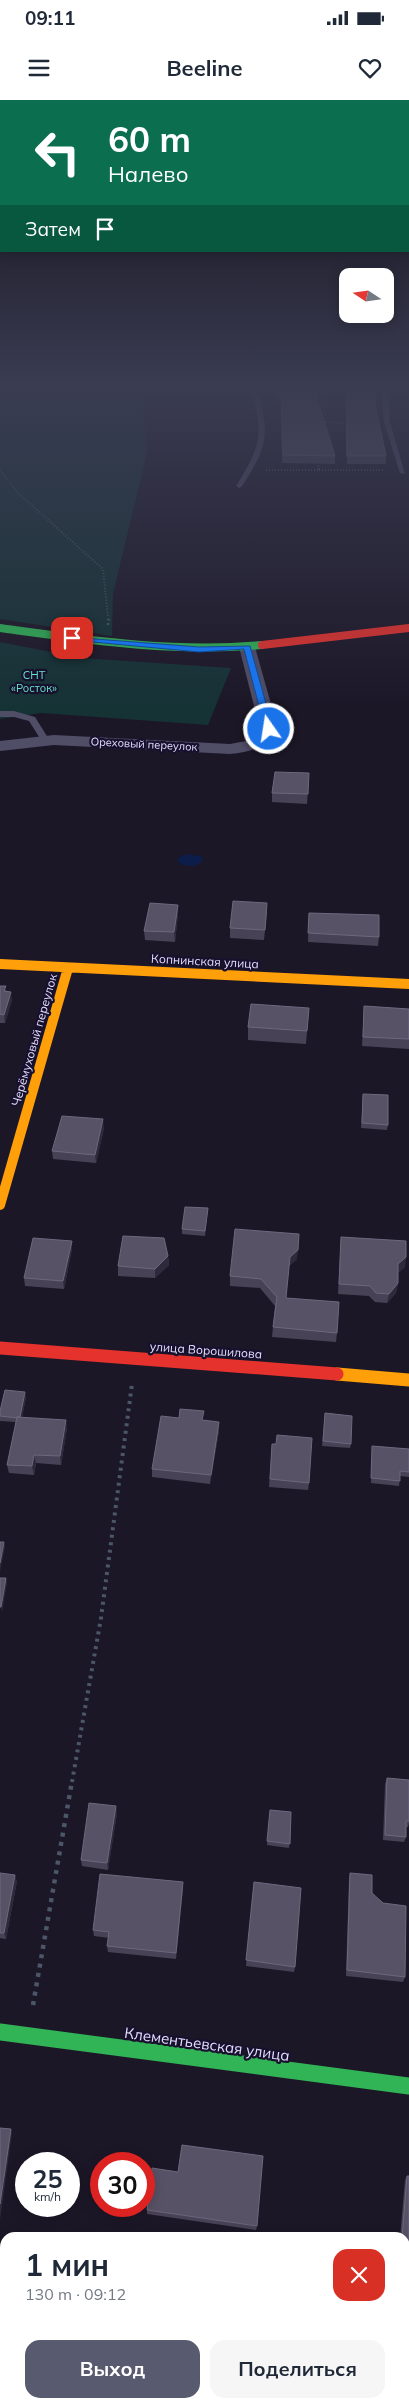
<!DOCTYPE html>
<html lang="ru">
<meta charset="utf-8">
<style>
:root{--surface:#fff;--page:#f6f6f7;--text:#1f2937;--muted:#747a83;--accent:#585b6f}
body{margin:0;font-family:Mulish,sans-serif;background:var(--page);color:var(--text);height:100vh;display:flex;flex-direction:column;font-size:19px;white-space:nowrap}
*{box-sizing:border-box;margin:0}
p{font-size:16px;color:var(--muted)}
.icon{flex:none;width:28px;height:28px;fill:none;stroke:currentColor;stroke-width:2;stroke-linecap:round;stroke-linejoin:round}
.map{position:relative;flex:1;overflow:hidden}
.side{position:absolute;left:0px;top:2132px;width:410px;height:176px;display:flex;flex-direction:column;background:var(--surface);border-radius:15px 15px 0 0;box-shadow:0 2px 12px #0003}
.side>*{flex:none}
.top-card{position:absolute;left:0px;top:0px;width:410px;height:152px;box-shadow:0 2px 12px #0003;background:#0b6e4f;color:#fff;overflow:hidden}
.needle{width:32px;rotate:283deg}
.buttons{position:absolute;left:339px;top:168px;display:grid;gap:10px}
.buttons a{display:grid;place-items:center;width:55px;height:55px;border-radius:10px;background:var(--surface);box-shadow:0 2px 12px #0003;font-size:25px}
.speed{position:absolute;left:15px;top:2052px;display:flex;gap:10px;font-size:25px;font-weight:700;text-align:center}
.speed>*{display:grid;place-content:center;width:65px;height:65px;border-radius:50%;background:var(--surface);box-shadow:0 2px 12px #0003;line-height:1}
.speed small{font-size:12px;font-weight:400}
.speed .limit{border:8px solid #d22;background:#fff;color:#111}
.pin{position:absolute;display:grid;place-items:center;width:42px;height:42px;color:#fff;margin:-21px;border-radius:10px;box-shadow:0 2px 8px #0006}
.me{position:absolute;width:55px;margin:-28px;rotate:347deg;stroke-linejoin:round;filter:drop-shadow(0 0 4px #0008)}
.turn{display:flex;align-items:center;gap:18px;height:105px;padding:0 25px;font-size:22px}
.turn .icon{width:65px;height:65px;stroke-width:2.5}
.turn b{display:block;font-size:35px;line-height:42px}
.then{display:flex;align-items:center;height:48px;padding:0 25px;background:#0003;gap:10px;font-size:19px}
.round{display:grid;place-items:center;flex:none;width:52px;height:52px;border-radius:15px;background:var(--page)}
.overview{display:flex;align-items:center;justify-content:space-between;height:85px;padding:0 25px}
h1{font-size:30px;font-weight:700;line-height:38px}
.button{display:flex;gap:10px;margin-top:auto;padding:10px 25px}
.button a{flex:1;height:58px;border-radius:15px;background:var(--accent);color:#fff;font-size:20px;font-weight:700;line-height:58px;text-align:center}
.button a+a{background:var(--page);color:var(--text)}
.status{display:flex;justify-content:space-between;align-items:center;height:35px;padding:0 25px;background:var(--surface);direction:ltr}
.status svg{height:14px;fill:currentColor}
header{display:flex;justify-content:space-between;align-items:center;height:65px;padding:0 25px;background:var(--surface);font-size:22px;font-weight:700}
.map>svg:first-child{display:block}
.green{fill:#153235}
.water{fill:#0c1d4a}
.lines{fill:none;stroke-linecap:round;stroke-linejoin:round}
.path-far3{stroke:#4b5768;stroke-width:2;stroke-dasharray:1 2;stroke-linecap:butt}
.path-far2{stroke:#4b5768;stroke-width:2.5;stroke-dasharray:2 2.5;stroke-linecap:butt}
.path-far1{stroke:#4b5768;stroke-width:4;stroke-dasharray:3 4.5;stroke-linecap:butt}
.path{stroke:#4b5768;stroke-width:4.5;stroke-dasharray:4 5.5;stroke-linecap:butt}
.lane{fill:#504d67;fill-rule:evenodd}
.street{fill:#504d67;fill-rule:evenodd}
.fast-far1{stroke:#30b455;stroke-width:8}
.fast{stroke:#30b455;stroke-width:17}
.slow-far1{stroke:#ff9f0a;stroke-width:10}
.slow{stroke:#ff9f0a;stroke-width:13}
.jam-far1{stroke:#e5322d;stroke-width:8}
.jam{stroke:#e5322d;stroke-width:13}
.wall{fill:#474255}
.shaded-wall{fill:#2f2a3b}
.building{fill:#585267;stroke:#6d687f}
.route{fill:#1a73e8;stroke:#114b97}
.labels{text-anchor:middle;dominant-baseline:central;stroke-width:4.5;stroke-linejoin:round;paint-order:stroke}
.far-park-label{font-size:11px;fill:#65e3cc;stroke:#18112d}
.far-street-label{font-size:11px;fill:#e3ddff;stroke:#18112d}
.street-label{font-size:12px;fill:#e3ddff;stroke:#18112d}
.near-street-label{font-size:15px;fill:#e3ddff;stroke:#18112d}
</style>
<div class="status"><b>09:11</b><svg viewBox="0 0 49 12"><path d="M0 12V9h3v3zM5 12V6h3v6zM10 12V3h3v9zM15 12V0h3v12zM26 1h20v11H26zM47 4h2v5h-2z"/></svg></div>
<header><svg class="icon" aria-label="menu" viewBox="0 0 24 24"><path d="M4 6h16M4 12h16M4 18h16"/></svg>Beeline<svg class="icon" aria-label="heart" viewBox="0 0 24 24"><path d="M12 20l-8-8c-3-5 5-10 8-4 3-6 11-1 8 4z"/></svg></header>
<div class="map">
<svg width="409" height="2308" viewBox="0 0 409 2308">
<rect width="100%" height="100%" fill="#1c1727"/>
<path class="green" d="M0 286H141L147 352 113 494 112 536 0 519Z
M0 542 82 558 231 568 208 625 41 613 0 619Z"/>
<path class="water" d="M186 754 201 756 203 761 195 766 181 765 177 759Z"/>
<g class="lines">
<path class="path-far3" d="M318 286 327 320 324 326
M325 322 349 323
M0 370 19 394 103 469 108 517
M266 370H319L318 361
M319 370H385"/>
<path class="path-far2" d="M108 525 109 516"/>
<path class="path-far1" d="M72 1682 101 1518 132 1284"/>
<path class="path" d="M33 1905 72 1681"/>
<path class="lane" d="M250 286H256C270 333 269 344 242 386L239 388 236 386C262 345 264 333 250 286Z
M381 286H387L390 322 405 374 400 373 384 322Z
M0 611H14L35 617 50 641 43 643 29 621 14 617H0Z"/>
<path class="street" d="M247 542 255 547 278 629C266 647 251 652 230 654L54 645 0 651V641L54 635 230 644 246 641 260 629 239 547Z"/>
<path class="fast-far1" d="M0 528C88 540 173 553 262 545"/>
<path class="fast" d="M0 1932 409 1986"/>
<path class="slow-far1" d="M0 864 409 884
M0 1105 68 868"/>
<path class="slow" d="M337 1274 409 1280"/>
<path class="jam-far1" d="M262 545 409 528"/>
<path class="jam" d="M0 1248 337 1274"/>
</g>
<path class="wall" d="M273 286H313L335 356V364L282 363 281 301H277Z
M346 286H374L375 304 386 356V364H347Z
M309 673 307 704 272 702V693Z
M178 805V814L175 842 145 840 144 831Z
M267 812 264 840 230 838V828Z
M309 813 379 837 378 846 308 842Z
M0 886 7 891 12 900 5 923H0Z
M364 906 409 909V949L362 946Z
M309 908 306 944 248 940V927Z
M363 994 388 1025 387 1030 361 1028Z
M104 1028 96 1063 53 1059 52 1051Z
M208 1108 205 1136 182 1134V1129Z
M341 1137 405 1167 398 1173V1183L396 1193 387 1203 375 1202 369 1196 338 1194Z
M72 1141V1149L64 1189 25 1186 24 1178Z
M168 1156 169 1165 155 1178 118 1176V1166Z
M297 1159 289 1166 286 1198 337 1233 336 1242 272 1237 275 1206 260 1188 230 1186V1176Z
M26 1297 22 1317 67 1328 61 1365 36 1363 34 1375 9 1373 7 1365 16 1322 0 1321V1316Z
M325 1313 351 1344 350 1348 322 1346Z
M203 1321 219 1331 210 1384 152 1377V1369Z
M272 1344H276L309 1383 308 1390 269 1387Z
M372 1346 409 1349V1377L400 1376 399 1386 371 1383Z
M387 1678 409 1680V1723L408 1727H406V1737L404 1742 383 1740 385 1684Z
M270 1710 291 1712 289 1748 267 1745Z
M117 1713 108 1770 82 1766 81 1760Z
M0 1773 17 1781 6 1839 0 1838Z
M350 1773 405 1877 403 1882 346 1876 349 1779Z
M254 1782 295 1867 294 1872 246 1866Z
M183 1788 176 1859 108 1852 107 1846 109 1838 94 1836 93 1830Z
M407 2076H409V2145L405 2144V2138H400L405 2080Z
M147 2110 257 2126 256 2130 147 2114Z
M390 2304H405L409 2308H390Z"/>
<path class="shaded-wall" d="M178 805V814L175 842 174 832Z
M11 892 12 900 5 923 4 915Z
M103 1019 104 1028 96 1063 95 1055Z
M72 1141V1149L64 1189 63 1181Z
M298 1150 297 1159 289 1166 290 1157Z
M168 1156 169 1165 155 1178V1169Z
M406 1157 405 1167 397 1174 398 1164Z
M398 1183 396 1193 387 1203 389 1194Z
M25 1292 26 1297 21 1323 20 1318Z
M66 1320 67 1328 61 1365 60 1356Z
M219 1322V1331L210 1384 211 1375Z
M34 1355 36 1363 34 1375 32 1366Z
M4 1442 5 1447 0 1472V1463Z
M6 1478 7 1483 2 1512 1 1507Z
M116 1706 117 1713 108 1770 107 1763Z
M15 1775 17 1781 6 1839 4 1833Z
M183 1782V1788L176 1859V1853Z
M11 2029 12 2033 0 2120V2104Z"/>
<path class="building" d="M275 286H313L335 356 283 355 281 293H277Z
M346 286H374L375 304 386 356H347Z
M275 672 309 673 308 694 272 693Z
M233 801 267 803 265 830 230 828Z
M150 803 178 805 174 832 144 831Z
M309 813 379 815V837L308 833Z
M0 886H6L4 891 11 892 4 915 0 914Z
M251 904 309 908 307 931 248 927Z
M364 906 409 909V939L363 937Z
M363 994 388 995V1025L362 1023Z
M62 1016 103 1019 95 1055 52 1051Z
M185 1107 208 1108 205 1131 182 1129Z
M235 1129 299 1134 298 1150 290 1157 286 1198 339 1202 337 1233 273 1227 277 1197 261 1179 230 1176Z
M123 1136 164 1138 168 1156 155 1169 118 1166Z
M341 1137 406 1141V1157L398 1164V1183L389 1194 376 1193 370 1186 339 1184Z
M33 1138 72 1141 63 1181 24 1178Z
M5 1290 25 1292 20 1317H17V1318L0 1316V1311Z
M180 1309 204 1311 202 1320 219 1322 211 1375 152 1369 161 1316 179 1318Z
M325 1313 352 1316 351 1344 323 1341Z
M17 1317 66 1320 60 1356 34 1355 32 1366 7 1365Z
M277 1335 312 1338 309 1383 270 1379 272 1344H276Z
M372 1346 409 1349V1372L400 1371V1381L371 1378Z
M0 1442H4L0 1463Z
M0 1478H6L1 1507H0Z
M387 1678 409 1680V1721H406V1737L385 1735Z
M89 1703 116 1706 107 1763 81 1760Z
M270 1710 291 1712 290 1744 267 1741Z
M0 1773 15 1775 4 1833H0Z
M350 1773 372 1775V1793L383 1803 406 1806 405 1877 347 1870Z
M100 1774 183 1782 176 1853 107 1846 109 1832 93 1830Z
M254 1782 301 1788 295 1867 246 1860Z
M0 2028 11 2029 0 2104Z
M182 2045 263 2056 257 2126 147 2110 152 2068 178 2072Z
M407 2076H409V2141L405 2140V2138H402Z
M405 2286H409V2308H392V2304H405Z
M63 2304H106V2308H63Z
M178 2304H254L257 2308H174Z"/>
<linearGradient id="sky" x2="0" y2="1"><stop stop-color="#0f0d15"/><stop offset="0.47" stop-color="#3a3c52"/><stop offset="1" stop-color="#3a3c52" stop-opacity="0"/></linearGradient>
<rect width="409" height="609" fill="url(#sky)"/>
<path class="route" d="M69 537 199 547 250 546 273 629 269 631 265 629 244 549 199 552 72 540Z"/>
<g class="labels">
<g class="far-park-label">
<text x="34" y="575">СНТ<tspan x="34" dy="13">«Росток»</tspan></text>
</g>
<g class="far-street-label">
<text transform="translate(144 644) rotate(3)">Ореховый переулок</text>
</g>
<g class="street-label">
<text transform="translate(205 861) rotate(3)">Копнинская улица</text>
<text transform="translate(34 940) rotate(-74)">Черёмуховый переулок</text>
<text transform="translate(206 1250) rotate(4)">улица Ворошилова</text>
</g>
<g class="near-street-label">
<text transform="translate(207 1944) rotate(8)">Клементьевская улица</text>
</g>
</g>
</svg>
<div class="buttons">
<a><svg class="needle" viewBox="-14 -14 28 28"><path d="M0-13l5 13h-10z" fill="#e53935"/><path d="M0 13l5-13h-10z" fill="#747a83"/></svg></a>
</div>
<div class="speed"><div>25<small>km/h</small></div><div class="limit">30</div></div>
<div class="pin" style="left:72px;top:538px;background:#d93025"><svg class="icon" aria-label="arrive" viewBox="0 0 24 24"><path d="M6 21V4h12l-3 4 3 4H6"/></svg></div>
<svg class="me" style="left:269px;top:629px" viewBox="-20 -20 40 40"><circle r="17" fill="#1a73e8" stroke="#fff" stroke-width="3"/><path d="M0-11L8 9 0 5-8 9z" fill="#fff"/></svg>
<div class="top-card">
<div class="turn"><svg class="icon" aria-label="left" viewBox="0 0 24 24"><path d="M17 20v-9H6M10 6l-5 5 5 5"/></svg><div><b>60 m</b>Налево</div></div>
<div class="then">Затем<svg class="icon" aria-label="arrive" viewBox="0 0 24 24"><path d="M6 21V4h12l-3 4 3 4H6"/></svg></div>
</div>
<section class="side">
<div class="overview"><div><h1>1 мин</h1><p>130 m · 09:12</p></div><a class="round" style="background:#d93025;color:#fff"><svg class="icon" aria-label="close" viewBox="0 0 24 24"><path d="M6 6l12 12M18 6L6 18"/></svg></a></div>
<div class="button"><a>Выход</a><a>Поделиться</a></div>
</section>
</div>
